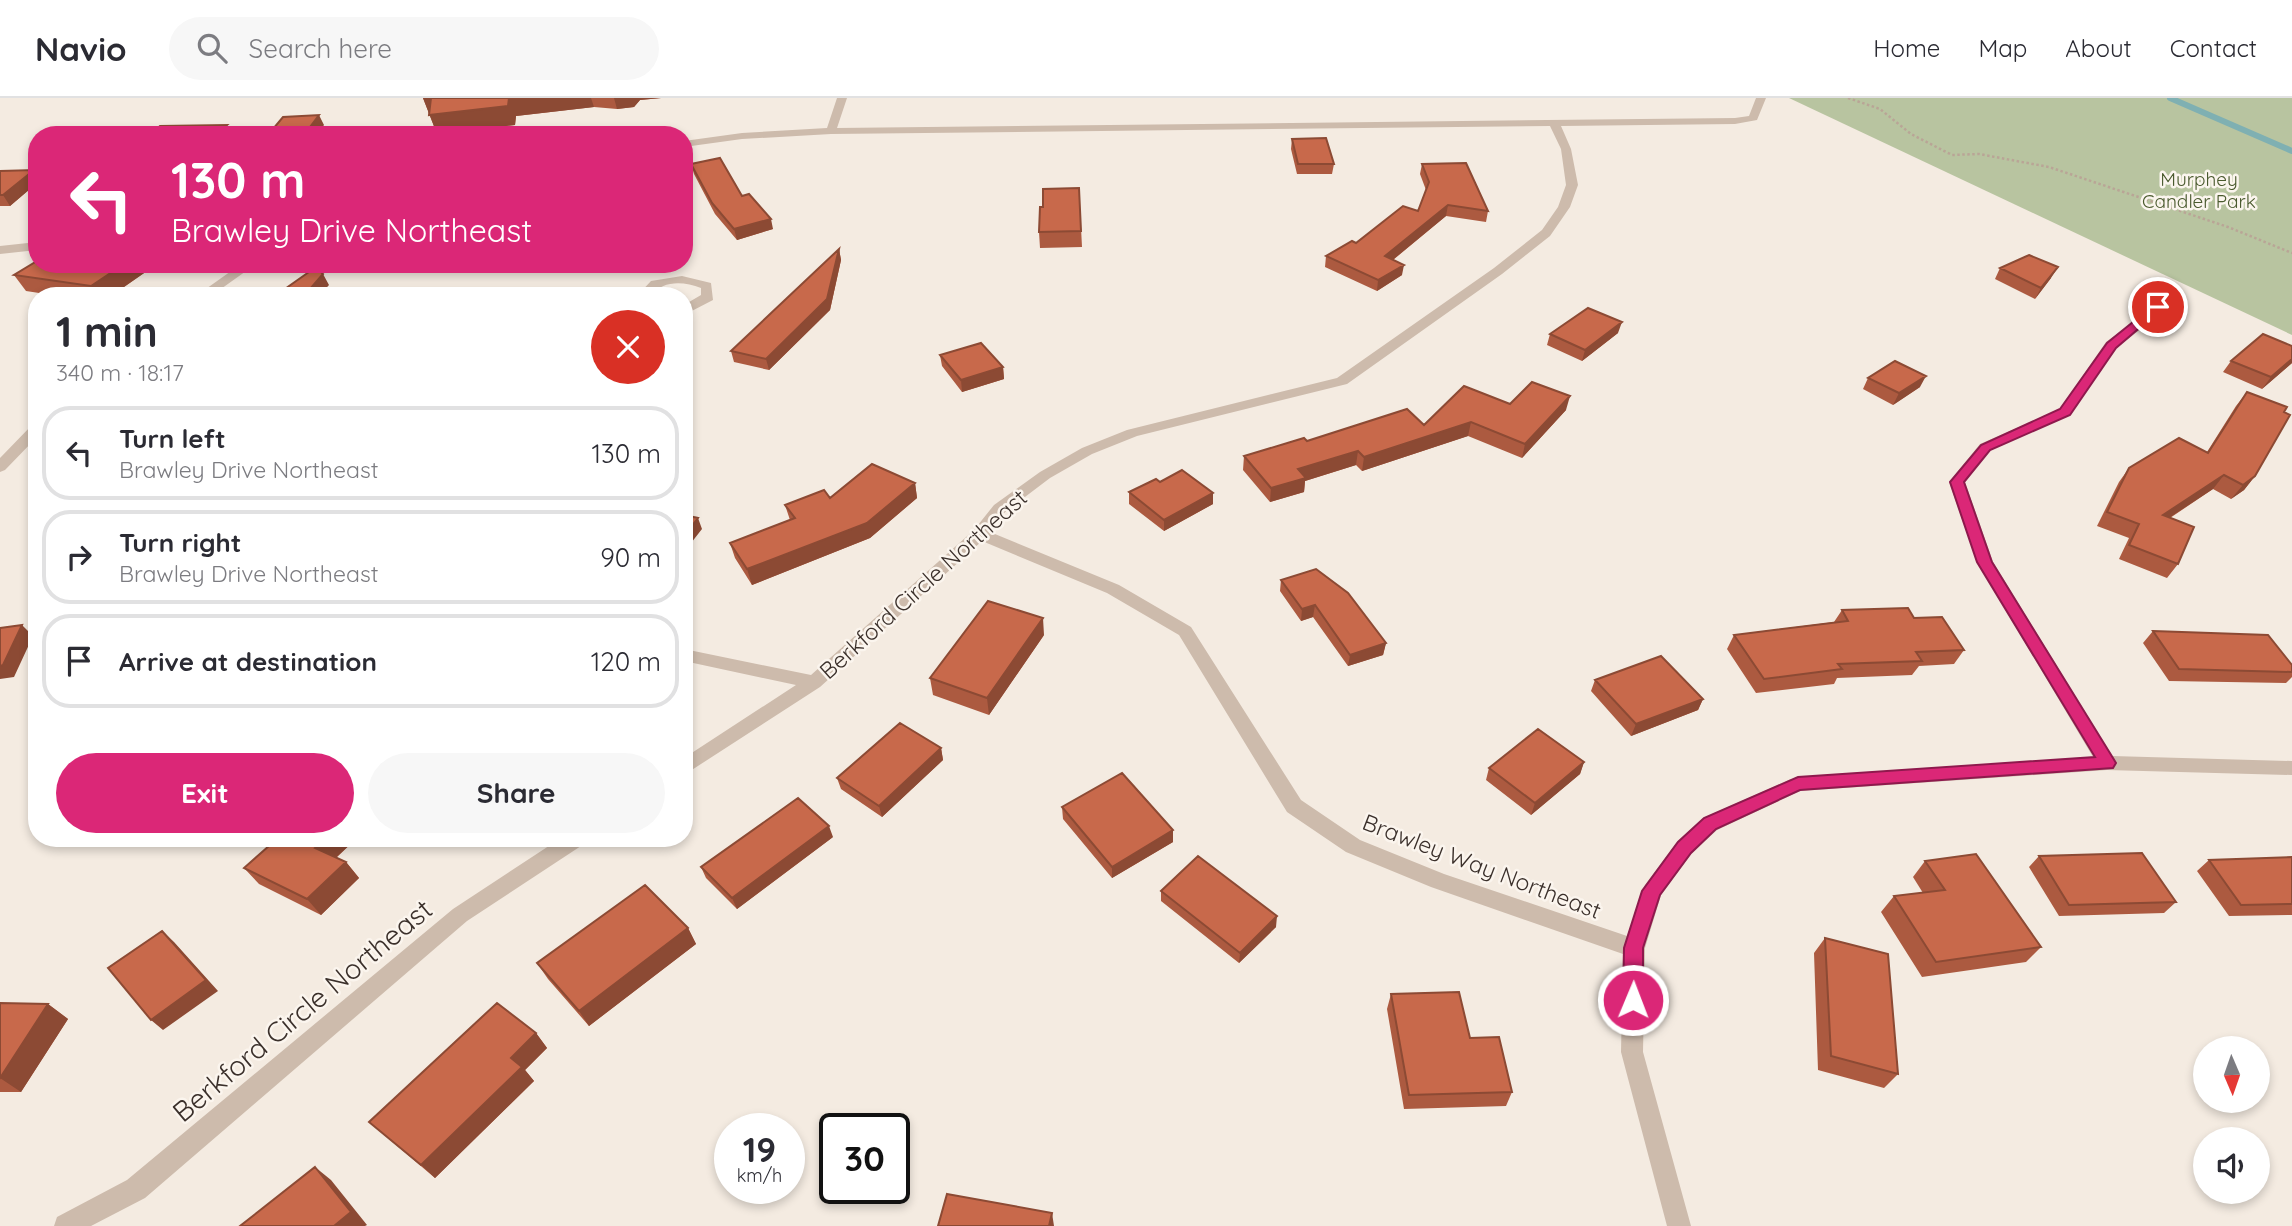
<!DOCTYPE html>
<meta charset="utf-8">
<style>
:root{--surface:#fff;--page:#f7f7f7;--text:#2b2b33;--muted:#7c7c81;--line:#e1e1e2;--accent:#db2777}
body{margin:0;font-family:Quicksand,sans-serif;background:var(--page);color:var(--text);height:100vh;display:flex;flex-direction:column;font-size:26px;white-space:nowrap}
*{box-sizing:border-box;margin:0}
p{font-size:23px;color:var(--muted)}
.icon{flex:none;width:38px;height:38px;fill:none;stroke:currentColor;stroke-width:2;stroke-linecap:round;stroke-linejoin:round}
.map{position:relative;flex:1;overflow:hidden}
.drawer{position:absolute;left:28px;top:189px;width:665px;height:560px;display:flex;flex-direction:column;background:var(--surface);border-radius:28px;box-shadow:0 4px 10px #0003}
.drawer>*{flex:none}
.hud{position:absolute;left:28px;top:28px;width:665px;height:147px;border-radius:28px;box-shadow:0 4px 10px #0003;background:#db2777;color:#fff;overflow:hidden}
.needle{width:46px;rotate:178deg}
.buttons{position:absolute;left:2193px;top:938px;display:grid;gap:14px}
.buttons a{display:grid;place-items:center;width:77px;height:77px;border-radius:50%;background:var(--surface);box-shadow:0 4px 10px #0003;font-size:35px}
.speed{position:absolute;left:714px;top:1015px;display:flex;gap:14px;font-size:35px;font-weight:700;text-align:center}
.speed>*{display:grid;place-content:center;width:91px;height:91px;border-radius:50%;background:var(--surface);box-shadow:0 4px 10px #0003;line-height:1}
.speed small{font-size:18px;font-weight:400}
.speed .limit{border:4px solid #111;border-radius:10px;background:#fff;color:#111}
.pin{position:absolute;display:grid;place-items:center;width:60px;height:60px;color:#fff;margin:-30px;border:4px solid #fff;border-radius:50%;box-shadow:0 2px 7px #0007}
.me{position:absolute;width:77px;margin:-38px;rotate:1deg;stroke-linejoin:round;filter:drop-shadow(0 0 5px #0008)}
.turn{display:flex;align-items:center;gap:24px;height:147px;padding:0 28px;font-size:32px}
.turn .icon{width:91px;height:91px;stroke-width:2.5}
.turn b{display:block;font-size:49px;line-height:60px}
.round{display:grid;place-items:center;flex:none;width:74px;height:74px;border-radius:37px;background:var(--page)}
.headline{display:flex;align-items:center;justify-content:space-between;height:119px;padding:0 28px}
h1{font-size:42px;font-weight:800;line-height:52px}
.button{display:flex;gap:14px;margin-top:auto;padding:14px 28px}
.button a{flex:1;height:80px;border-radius:42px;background:var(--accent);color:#fff;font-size:28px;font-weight:800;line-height:80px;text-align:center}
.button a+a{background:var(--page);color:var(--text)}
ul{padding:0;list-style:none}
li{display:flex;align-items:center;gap:21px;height:94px;margin:0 14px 10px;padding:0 14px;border:4px solid var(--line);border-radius:28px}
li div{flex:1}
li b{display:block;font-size:26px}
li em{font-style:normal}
header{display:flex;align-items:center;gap:42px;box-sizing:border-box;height:98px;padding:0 35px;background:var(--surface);border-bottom:2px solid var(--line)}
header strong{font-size:33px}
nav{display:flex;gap:38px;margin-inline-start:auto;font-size:24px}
.search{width:490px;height:63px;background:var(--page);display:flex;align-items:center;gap:18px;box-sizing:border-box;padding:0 24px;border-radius:38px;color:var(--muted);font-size:26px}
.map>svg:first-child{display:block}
.green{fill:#b8c4a0}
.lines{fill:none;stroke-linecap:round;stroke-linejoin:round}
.stream{stroke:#7fb0b2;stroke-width:6}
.path{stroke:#b9a596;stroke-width:2.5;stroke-dasharray:2.5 2.5;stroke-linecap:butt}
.street{fill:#cdbbac;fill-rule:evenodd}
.wall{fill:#ac5a40}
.shaded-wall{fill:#8c4a34}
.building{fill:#c8694b;stroke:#8c4a34;stroke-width:2}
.route{fill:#db2777;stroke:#8e194d;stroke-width:2}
.labels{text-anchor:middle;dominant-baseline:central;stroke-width:5;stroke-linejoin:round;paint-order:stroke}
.far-park-label{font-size:19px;fill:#4a5a2e;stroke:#fbf5ee}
.street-label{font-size:23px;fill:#3b302b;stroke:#fbf5ee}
.near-street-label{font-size:28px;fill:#3b302b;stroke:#fbf5ee}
</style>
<header>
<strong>Navio</strong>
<div class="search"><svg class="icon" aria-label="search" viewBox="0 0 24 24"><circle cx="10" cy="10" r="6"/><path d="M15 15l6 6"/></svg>Search here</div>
<nav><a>Home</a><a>Map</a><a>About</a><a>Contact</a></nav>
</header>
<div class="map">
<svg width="2292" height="1128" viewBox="0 0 2292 1128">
<rect width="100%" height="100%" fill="#f4ebe1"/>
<path class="green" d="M1789 0H2292V237Z"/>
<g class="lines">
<path class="stream" d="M2170 0 2292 53"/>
<path class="path" d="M1848 0 1880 11 1911 36 1952 57 1979 56 2049 69 2228 129 2292 155"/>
<path class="street" d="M837 0H847L837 30 1735 20 1749 18 1756 0H1766L1757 22 1735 26 1561 28 1571 51 1578 87 1570 109 1550 138 1502 176 1347 286 1137 338 1092 356 1050 380 1004 415 990 434 1119 487 1191 529 1301 702 1360 742 1444 776 1627 838 1645 787 1677 744 1703 720 1791 681 2093 659 1977 464 1949 384 1980 346 2060 311 2106 244 2175 194 2181 198 2180 201 2116 250 2070 317 1990 352 1965 384 1993 464 2112 658 2292 663V677L2107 672 1800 693 1717 732 1691 756 1661 797 1645 850 1643 954 1691 1128H1667L1621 954 1623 856 1431 789 1346 754 1287 714 1179 537 1107 495 982 443 820 589 684 677V660L796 587 684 563V551L811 577 974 432 994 407 1040 374 1082 350 1127 332 1337 280 1494 170 1542 132 1558 109 1566 87 1561 51 1550 28 831 36 742 41 684 49V43L742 35 827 30Z
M37 144V152L0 156V148Z
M241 166H256L211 198H196Z
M682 178 711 185 713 202 684 217V207L701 197V190C683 183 663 182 650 198H637L651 183Z
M37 326V339L5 372 0 374V360L32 327Z
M561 740H587L584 746 467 823 145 1100 91 1128H54L57 1119 127 1082 453 811Z"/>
</g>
<path class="wall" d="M423 0H661L640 2 634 9 617 11 594 9 516 18 515 27 437 36Z
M1292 41 1334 66 1332 76H1297L1291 51Z
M691 66 742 98 773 131 737 142 715 116 694 76Z
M1422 66 1488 113 1486 124 1446 118 1393 162 1402 177 1377 193 1325 169 1326 158 1356 145 1418 113 1426 92 1420 76Z
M0 73 37 77V85L10 108H0Z
M1079 90 1082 149 1040 150 1039 134 1043 109Z
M839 151 841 162 830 212 769 272 734 264 731 253Z
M37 166H157L111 198H59L26 193 14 177Z
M2000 170 2051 180 2035 201 1995 181Z
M1618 235 1582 263 1547 247 1550 236Z
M940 257 1003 269 1004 281 962 294 942 268Z
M2231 263 2292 265 2262 291 2223 274Z
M1868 280 1920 289 1893 307 1863 291Z
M2247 294 2284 314 2255 378 2244 392 2231 401 2213 391 2170 420 2178 466 2167 480 2119 461 2129 440 2097 428 2119 384 2129 370 2207 354 2236 308Z
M1510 306 1566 312 1522 360 1468 338 1362 373 1356 367 1305 383 1304 394 1270 404 1243 372 1244 358 1307 343 1424 327Z
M1160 384 1213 406 1164 433 1129 406V394Z
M915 385 917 400 870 440 752 487 735 460 730 445 790 422 785 407Z
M37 424V440L30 432Z
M1281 482 1386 545 1383 557 1348 568 1313 519 1301 523 1280 493Z
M1842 512 1914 520 1964 552 1954 566 1919 568 1912 577 1837 580 1834 586 1756 595 1727 551 1734 537 1834 524Z
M2153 533 2292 567V579L2286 585 2169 583 2143 545Z
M1044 537 989 617 933 597 930 580Z
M1595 582 1703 601 1698 612 1631 638 1591 593Z
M941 650 943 662 882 719 841 691 837 680Z
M1584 664 1580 676 1531 717 1486 682 1489 670Z
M1062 709 1173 744 1112 780 1063 721Z
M833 739 737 811 706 780 701 769Z
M278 740H357L336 760 346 764 359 780 321 817 259 786 244 770Z
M2039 758 2176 804 2164 815 2059 818 2029 769Z
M2292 759V817L2229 818 2197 773 2209 762Z
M1925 763 2041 849 2026 864 1922 879 1881 814 1894 798 1923 795 1913 779Z
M1161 793 1276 829 1239 865 1161 803Z
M688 830 696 846 589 928 548 881 537 865Z
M1825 840 1898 976 1884 990 1818 972 1814 855Z
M1391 896 1512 994 1506 1008 1404 1011 1387 911Z
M0 905 48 906 68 921 21 994H0Z
M536 935 547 950 525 972 534 983 435 1080 369 1024Z"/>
<path class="shaded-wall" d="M423 0H591L594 9 516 18 515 27 437 36Z
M614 0H661L640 2 634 9 617 11Z
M319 17 324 27 317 37H304Z
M227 27 232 37H216Z
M34 72 37 77V85L10 108 3 97Z
M1448 107 1446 118 1384 169 1385 158Z
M771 121 773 131 737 142 734 131Z
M839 151 841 162 830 212 769 272 766 261Z
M124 166H157L111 198H98L91 188Z
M521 166H555L523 172Z
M1404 167 1402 177 1377 193 1378 182Z
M2058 169 2051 180 2035 201 2041 190Z
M323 176 329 187 319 198H304Z
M1622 224 1618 235 1582 263 1585 252Z
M2292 261V265L2262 291 2271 279Z
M1003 269 1004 281 962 294 961 282Z
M1926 278 1920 289 1893 307 1899 295Z
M1570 298 1566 312 1522 360 1525 346Z
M1471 324 1468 338 1362 373 1364 359Z
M1358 353 1356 367 1305 383 1304 394 1270 404 1271 390 1298 371Z
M2224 377 2213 391 2152 431 2163 417Z
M2255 378 2244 392 2231 401 2243 387Z
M915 385 917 400 870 440 752 487 747 471Z
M1213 395V406L1164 433V422Z
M698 420 702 431 684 454V438Z
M1315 507 1313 519 1301 523 1302 511Z
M1043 520 1044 537 989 617 987 600Z
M22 527 33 538 14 579 0 581V568Z
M1386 545 1383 557 1348 568 1350 557Z
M1703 601 1698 612 1631 638 1636 626Z
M941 650 943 662 882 719 879 708Z
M1584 664 1580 676 1531 717 1535 705Z
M829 728 833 739 737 811 732 800Z
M1173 732V744L1112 780V769Z
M326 740H357L329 766 315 750Z
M346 764 359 780 321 817 307 801Z
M1277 818 1276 829 1239 865 1240 855Z
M688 830 696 846 589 928 579 913Z
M162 833 174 844 218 893 163 932 151 922Z
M48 906 68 921 21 994 0 980Z
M536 935 547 950 525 972 534 983 435 1080 421 1067 511 960Z
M315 1069 331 1082 367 1127 365 1128H334Z
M1052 1115 1054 1128H1049Z"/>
<path class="building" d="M431 0H509L508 8 429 17Z
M319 17 304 37H268L283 19Z
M227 27 216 37H150L160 28Z
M1326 40 1334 66H1298L1292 41Z
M720 60 742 98 749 96 771 121 734 131 712 105 691 66Z
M1466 65 1488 113 1448 107 1385 158 1404 167 1378 182 1326 158 1352 143 1356 145 1403 108 1418 113 1429 84 1422 66Z
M34 72 3 97H0V73Z
M1079 90 1081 133 1039 134 1040 109H1043V91Z
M839 151 827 201 766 261 731 253Z
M2029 157 2058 169 2041 190 2000 170Z
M37 163V166H124L91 188 14 177Z
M316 169 323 176 304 198H275Z
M1588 210 1622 224 1585 252 1550 236Z
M2263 236 2292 248V261L2271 279 2231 263Z
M981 245 1003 269 961 282 940 257Z
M1895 263 1926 278 1899 295 1868 280Z
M1532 284 1570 298 1525 346 1471 324 1364 359 1358 353 1298 371 1306 380 1271 390 1244 358 1304 340 1307 343 1407 311 1424 327 1464 288 1510 306Z
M2247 294 2287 309 2284 314 2290 317 2255 378 2243 387 2224 377 2163 417 2194 429 2178 466 2129 447 2139 426 2107 414 2129 370 2179 340 2208 355Z
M872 366 915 385 867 425 747 471 730 445 795 420 785 407 824 392 830 400Z
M1182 372 1213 395 1164 422 1129 394 1156 381 1160 384Z
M684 417 698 420 684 438Z
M37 424V432H30Z
M1316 471 1348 495 1386 545 1350 557 1315 507 1302 511 1281 482Z
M988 503 1043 520 987 600 930 580Z
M1908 510 1914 520 1942 519 1964 552 1916 554 1922 563 1838 566 1842 571 1764 581 1734 537 1848 523 1842 512Z
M22 527 3 567 0 568V530Z
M2153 533 2268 537 2292 567V574L2179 571Z
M1661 558 1703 601 1636 626 1595 582Z
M900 625 941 650 879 708 837 680Z
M1538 631 1584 664 1535 705 1489 670Z
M1122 675 1173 732 1112 769 1062 709Z
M798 700 829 728 732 800 701 769Z
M278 740H326L315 750 346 764 307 801 244 770Z
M2142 755 2176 804 2069 807 2039 758Z
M1976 756 2041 849 1936 864 1894 798 1945 792 1925 763Z
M1198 758 1277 818 1240 855 1161 793Z
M2292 759V806L2241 807 2209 762Z
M645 787 688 830 579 913 537 865Z
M162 833 206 882 151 922 108 870Z
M1825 840 1888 856 1898 976 1831 958Z
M1459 894 1470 940 1499 939 1512 994 1409 997 1391 896Z
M0 905 48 906 0 980Z
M497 905 536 935 511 960 522 969 421 1067 369 1024Z
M315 1069 351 1114 334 1128H240Z
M947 1096 1052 1115 1049 1128H938Z"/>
<path class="route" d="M2154 207 2164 209 2116 250 2070 317 1990 352 1964 384 1992 464 2113 660 2116 665 2113 670 1800 692 1716 731 1691 755 1660 797 1643 850V902L1640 908 1633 911 1626 908 1623 902 1624 850 1642 793 1678 744 1704 720 1798 679 2095 659 1977 464 1950 384 1981 347 2060 311 2107 245Z"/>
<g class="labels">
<g class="far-park-label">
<text x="2199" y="81">Murphey<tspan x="2199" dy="22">Candler Park</tspan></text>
</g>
<g class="street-label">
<text transform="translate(923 486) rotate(-42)">Berkford Circle Northeast</text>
<text transform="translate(1482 768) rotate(21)">Brawley Way Northeast</text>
</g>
<g class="near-street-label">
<text transform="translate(302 912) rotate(-40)">Berkford Circle Northeast</text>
</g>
</g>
</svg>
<div class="buttons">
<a><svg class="needle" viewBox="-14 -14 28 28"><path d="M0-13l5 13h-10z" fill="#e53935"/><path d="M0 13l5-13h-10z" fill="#7c7c81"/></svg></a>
<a><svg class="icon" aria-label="sound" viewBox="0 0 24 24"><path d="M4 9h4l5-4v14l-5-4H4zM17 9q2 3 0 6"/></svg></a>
</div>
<div class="speed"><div>19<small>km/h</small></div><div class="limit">30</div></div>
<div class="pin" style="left:2158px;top:209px;background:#d93025"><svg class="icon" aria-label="arrive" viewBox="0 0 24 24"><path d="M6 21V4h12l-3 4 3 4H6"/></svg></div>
<svg class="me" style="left:1633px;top:902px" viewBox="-20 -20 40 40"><circle r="17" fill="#db2777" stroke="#fff" stroke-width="3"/><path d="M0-11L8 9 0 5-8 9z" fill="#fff"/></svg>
<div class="hud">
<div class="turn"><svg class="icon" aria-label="left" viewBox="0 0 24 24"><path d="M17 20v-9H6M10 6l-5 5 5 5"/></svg><div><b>130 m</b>Brawley Drive Northeast</div></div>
</div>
<section class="drawer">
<div class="headline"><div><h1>1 min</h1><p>340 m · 18:17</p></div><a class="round" style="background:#d93025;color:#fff"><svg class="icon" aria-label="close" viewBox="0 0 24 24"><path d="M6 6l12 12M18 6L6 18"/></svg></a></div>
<ul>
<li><svg class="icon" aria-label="left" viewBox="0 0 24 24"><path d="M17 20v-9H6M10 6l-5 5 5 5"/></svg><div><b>Turn left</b><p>Brawley Drive Northeast</p></div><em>130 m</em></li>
<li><svg class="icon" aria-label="right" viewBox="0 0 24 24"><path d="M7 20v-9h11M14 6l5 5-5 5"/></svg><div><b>Turn right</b><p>Brawley Drive Northeast</p></div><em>90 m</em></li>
<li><svg class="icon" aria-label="arrive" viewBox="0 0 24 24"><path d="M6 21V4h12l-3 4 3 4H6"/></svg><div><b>Arrive at destination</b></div><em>120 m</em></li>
</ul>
<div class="button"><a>Exit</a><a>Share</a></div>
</section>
</div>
